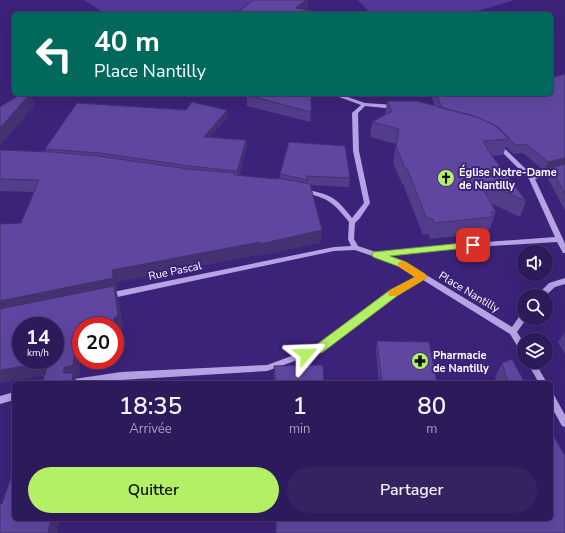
<!DOCTYPE html>
<html lang="fr">
<meta charset="utf-8">
<style>
:root{--surface:#2d1a5b;--page:#352361;--text:#f1f3f6;--muted:#a7a1bb;--line:#483871;--accent:#b3f066}
body{margin:0;font-family:"Nunito Sans",sans-serif;background:var(--page);color:var(--text);height:100vh;display:flex;flex-direction:column;font-size:15px;white-space:nowrap}
*{box-sizing:border-box;margin:0}
p{font-size:13px;color:var(--muted)}
.icon{flex:none;width:22px;height:22px;fill:none;stroke:currentColor;stroke-width:2;stroke-linecap:round;stroke-linejoin:round}
.map{position:relative;flex:1;overflow:hidden}
.sheet{position:absolute;left:12px;top:381px;width:541px;height:140px;display:flex;flex-direction:column;background:var(--surface);border-radius:6px;box-shadow:0 4px 16px #0002,0 0 0 1px var(--line)}
.sheet>*{flex:none}
.banner{position:absolute;left:12px;top:12px;width:541px;height:84px;border-radius:6px;box-shadow:0 4px 16px #0002,0 0 0 1px var(--line);background:#00695c;color:#fff;overflow:hidden}
.buttons{position:absolute;left:517px;top:245px;display:grid;gap:8px}
.buttons a{display:grid;place-items:center;width:36px;height:36px;border-radius:50%;background:var(--surface);box-shadow:0 4px 16px #0002,0 0 0 1px var(--line);font-size:20px}
.speed{position:absolute;left:12px;top:317px;display:flex;gap:8px;font-size:20px;font-weight:700;text-align:center}
.speed>*{display:grid;place-content:center;width:52px;height:52px;border-radius:50%;background:var(--surface);box-shadow:0 4px 16px #0002,0 0 0 1px var(--line);line-height:1}
.speed small{font-size:10px;font-weight:400}
.speed .limit{border:6px solid #d22;background:#fff;color:#111}
.pin{position:absolute;display:grid;place-items:center;width:34px;height:34px;color:#fff;margin:-17px;border-radius:8px;box-shadow:0 2px 6px #0006}
.me{position:absolute;width:44px;margin:-22px;rotate:64deg;stroke-linejoin:round;filter:drop-shadow(0 0 3px #0008)}
.turn{display:flex;align-items:center;gap:14px;height:84px;padding:0 16px;font-size:18px}
.turn .icon{width:52px;height:52px;stroke-width:2.5}
.turn b{display:block;font-size:28px;line-height:34px}
.eta{display:flex;justify-content:space-evenly;align-items:center;height:68px;text-align:center}
.eta b{font-size:24px;font-weight:600;line-height:28px}
.primary-button{display:flex;gap:8px;margin-top:auto;padding:8px 16px}
.primary-button a{flex:1;height:46px;border-radius:24px;background:var(--accent);color:#111;font-size:16px;font-weight:600;line-height:46px;text-align:center}
.primary-button a+a{background:var(--page);color:var(--text)}
.map>svg:first-child{display:block}
.green{fill:#533899}
.lines{fill:none;stroke-linecap:round;stroke-linejoin:round}
.minor{fill:#b5a3e4;fill-rule:evenodd}
.wall{fill:#533c8a}
.shaded-wall{fill:#433170}
.building{fill:#6046a0;stroke:#433170;fill-rule:evenodd}
.route{fill:#b3f066;stroke:#749c42}
.slow{fill:#f59e0b}
.labels{text-anchor:middle;dominant-baseline:central;stroke-width:4;stroke-linejoin:round;paint-order:stroke}
.poi-label{font-size:11px;font-weight:bold;fill:#fff;stroke:#3c2279;text-anchor:start}
.street-label{font-size:11px;fill:#fff;stroke:#3c2279}
</style>
<div class="map">
<svg width="565" height="533" viewBox="0 0 565 533">
<rect width="100%" height="100%" fill="#3c2279"/>
<path class="green" d="M84 0H298L280 14H106Z
M358 0H515L467 14H371Z"/>
<g class="lines">
<path class="minor" d="M331 94H339L365 103 395 105 398 107 395 109 365 106 358 113 359 151 370 203 360 218 355 223 354 239 358 246 376 252 458 244 555 237 529 179 495 145 496 144H500L533 176 565 167V171L535 179 563 239 565 244V253H563L557 242 458 248 386 256 405 262 512 327 521 314 524 313V318H527L517 332 524 343V353L521 352 510 334 423 280 396 295 322 351 267 371 121 380 98 383H70L71 380 74 379 121 372 267 365 316 347 390 291 417 276 401 266 355 250 334 251 108 299 105 298 104 296 105 294 108 293 334 247 351 246 348 239 349 222C331 200 329 199 302 192L301 191 304 189C331 195 335 196 352 218L364 203 353 151 352 113 361 105Z
M565 278V284L555 287 545 296H536L549 283Z
M527 362H535L547 383H539Z
M14 392V400L0 404V396Z
M551 394 554 395 565 415V427L562 426 551 406Z"/>
</g>
<path class="wall" d="M565 74V211L547 177 550 170 544 171 523 153 513 154 506 147 503 155 492 156 526 201 520 217 492 204 496 212 490 228H489L487 233 430 239 428 234 423 235 403 184H402L393 163 396 144 370 137 372 122 385 115 387 101 435 106 432 98V94H470L481 96 482 94H551Z
M247 95 311 112 310 122 247 106Z
M228 117 210 137 246 140 247 147 239 176 277 179 280 178V174L350 178 349 187 310 185 322 230 321 242 261 256V254L116 282 117 290H116L118 298 123 328 119 329 117 350 80 357 79 377 75 378 44 375 0 383 21 223 34 192 0 191V150L46 152 45 149Z
M565 332V354L558 342Z
M377 341 437 383H379L376 350Z
M502 363 525 383H497L495 377Z
M274 366 324 383H274Z
M273 519H551L565 533 276 522 273 521Z"/>
<path class="shaded-wall" d="M306 0H308V7L300 14 296 8Z
M30 94 35 105 0 146V128Z
M227 110 228 117 205 144 204 137Z
M246 140 247 147 238 178 237 171Z
M565 158V166L551 168 550 170 544 171 548 162Z
M322 230 321 242 261 256 260 244Z
M260 242 261 254 116 282 117 290H116L118 298 123 328 119 329 117 350 115 351V326L0 314V301L112 270Z
M81 344V357H80L79 377 75 378 78 383H69L63 371 75 345Z
M49 362 55 374 0 383V370Z
M51 519H60L57 533H48Z"/>
<path class="building" d="M253 0H306L296 8 327 14H236Z
M565 74V158L548 162 526 144 516 145 498 127 477 117 438 107H442L436 94H470L482 96 483 94H551V78Z
M21 94H30L0 128V107Z
M248 94H311V112L247 95Z
M387 101H417L477 117 494 125 509 139 483 141 488 149H487L526 201 478 180 496 212H491L493 217 434 223 432 218 427 219 407 168H405L396 147 399 129 372 122 392 111Z
M192 102 227 110 204 137 246 140 237 171 189 166 100 153 45 149 77 103 186 110Z
M289 142 345 146 350 178 306 176 308 180 280 174Z
M0 150 51 152 98 156 188 169 235 173 234 175 277 179 278 178 310 184 322 230 260 244V242L112 270 113 278 0 301V225L1 224 21 223 39 180 0 179Z
M565 164V194L551 168Z
M114 286 118 316 114 318V326H81V344L75 345 73 365 65 367 63 371 64 373H73L72 383H42L49 362 0 370V309ZM21 326H55V360H21Z
M565 332V338L563 335Z
M377 341 429 342 437 383H382Z
M512 359 525 383H508L502 363Z
M321 365 323 367 324 383H276L274 366Z
M551 431 565 456V533H276V519H551Z
M14 468V519H51L48 533H0V504H2Z"/>
<path class="route" d="M473 242 477 245 476 247 390 256 406 262 425 274 427 277 425 279 397 296 323 352 306 358 303 357 301 354 303 350 316 345 390 290 415 277 400 267 373 257 372 254 373 252Z"/>
<path class="slow" d="M403 261 425 274 427 277 425 279 396 296H389L388 294 389 291 415 277 399 267 398 264 399 262Z"/>
<defs>
<g id="church-disc" transform="scale(0.9)"><circle r="9.5" fill="#b3f066" stroke="#3c2279"/><path d="M-1.2-6h2.4v3.5h3.3v2.4h-3.3V6h-2.4V-.1h-3.3v-2.4h3.3Z" fill="#111"/></g>
<g id="pharmacy-disc" transform="scale(0.9)"><circle r="9.5" fill="#b3f066" stroke="#3c2279"/><path d="M-2-6h4v4h4v4h-4v4h-4v-4h-4v-4h4Z" fill="#111"/></g>
</defs>
<g fill-rule="evenodd">
<use href="#church-disc" x="446" y="178"/>
<use href="#pharmacy-disc" x="420" y="361"/>
</g>
<g class="labels">
<g class="poi-label">
<text x="459" y="172">Église Notre-Dame<tspan x="459" dy="13">de Nantilly</tspan></text>
<text x="433" y="355">Pharmacie<tspan x="433" dy="13">de Nantilly</tspan></text>
</g>
<g class="street-label">
<text transform="translate(175 271) rotate(-12)">Rue Pascal</text>
<text transform="translate(469 292) rotate(31)">Place Nantilly</text>
</g>
</g>
</svg>
<div class="buttons">
<a><svg class="icon" aria-label="sound" viewBox="0 0 24 24"><path d="M4 9h4l5-4v14l-5-4H4zM17 9q2 3 0 6"/></svg></a>
<a><svg class="icon" aria-label="search" viewBox="0 0 24 24"><circle cx="10" cy="10" r="6"/><path d="M15 15l6 6"/></svg></a>
<a><svg class="icon" aria-label="layers" viewBox="0 0 24 24"><path d="M12 4l9 5-9 5-9-5zM3 14l9 5 9-5"/></svg></a>
</div>
<div class="speed"><div>14<small>km/h</small></div><div class="limit">20</div></div>
<div class="pin" style="left:473px;top:245px;background:#d93025"><svg class="icon" aria-label="arrive" viewBox="0 0 24 24"><path d="M6 21V4h12l-3 4 3 4H6"/></svg></div>
<svg class="me" style="left:306px;top:354px" viewBox="-20 -20 40 40"><path d="M0-17L14 15 0 8-14 15z" fill="#b3f066" stroke="#fff" stroke-width="4"/></svg>
<div class="banner">
<div class="turn"><svg class="icon" aria-label="left" viewBox="0 0 24 24"><path d="M17 20v-9H6M10 6l-5 5 5 5"/></svg><div><b>40 m</b>Place Nantilly</div></div>
</div>
<section class="sheet">
<div class="eta">
<div><b>18:35</b><p>Arrivée</p></div>
<div><b>1</b><p>min</p></div>
<div><b>80</b><p>m</p></div>
</div>
<div class="primary-button"><a>Quitter</a><a>Partager</a></div>
</section>
</div>
